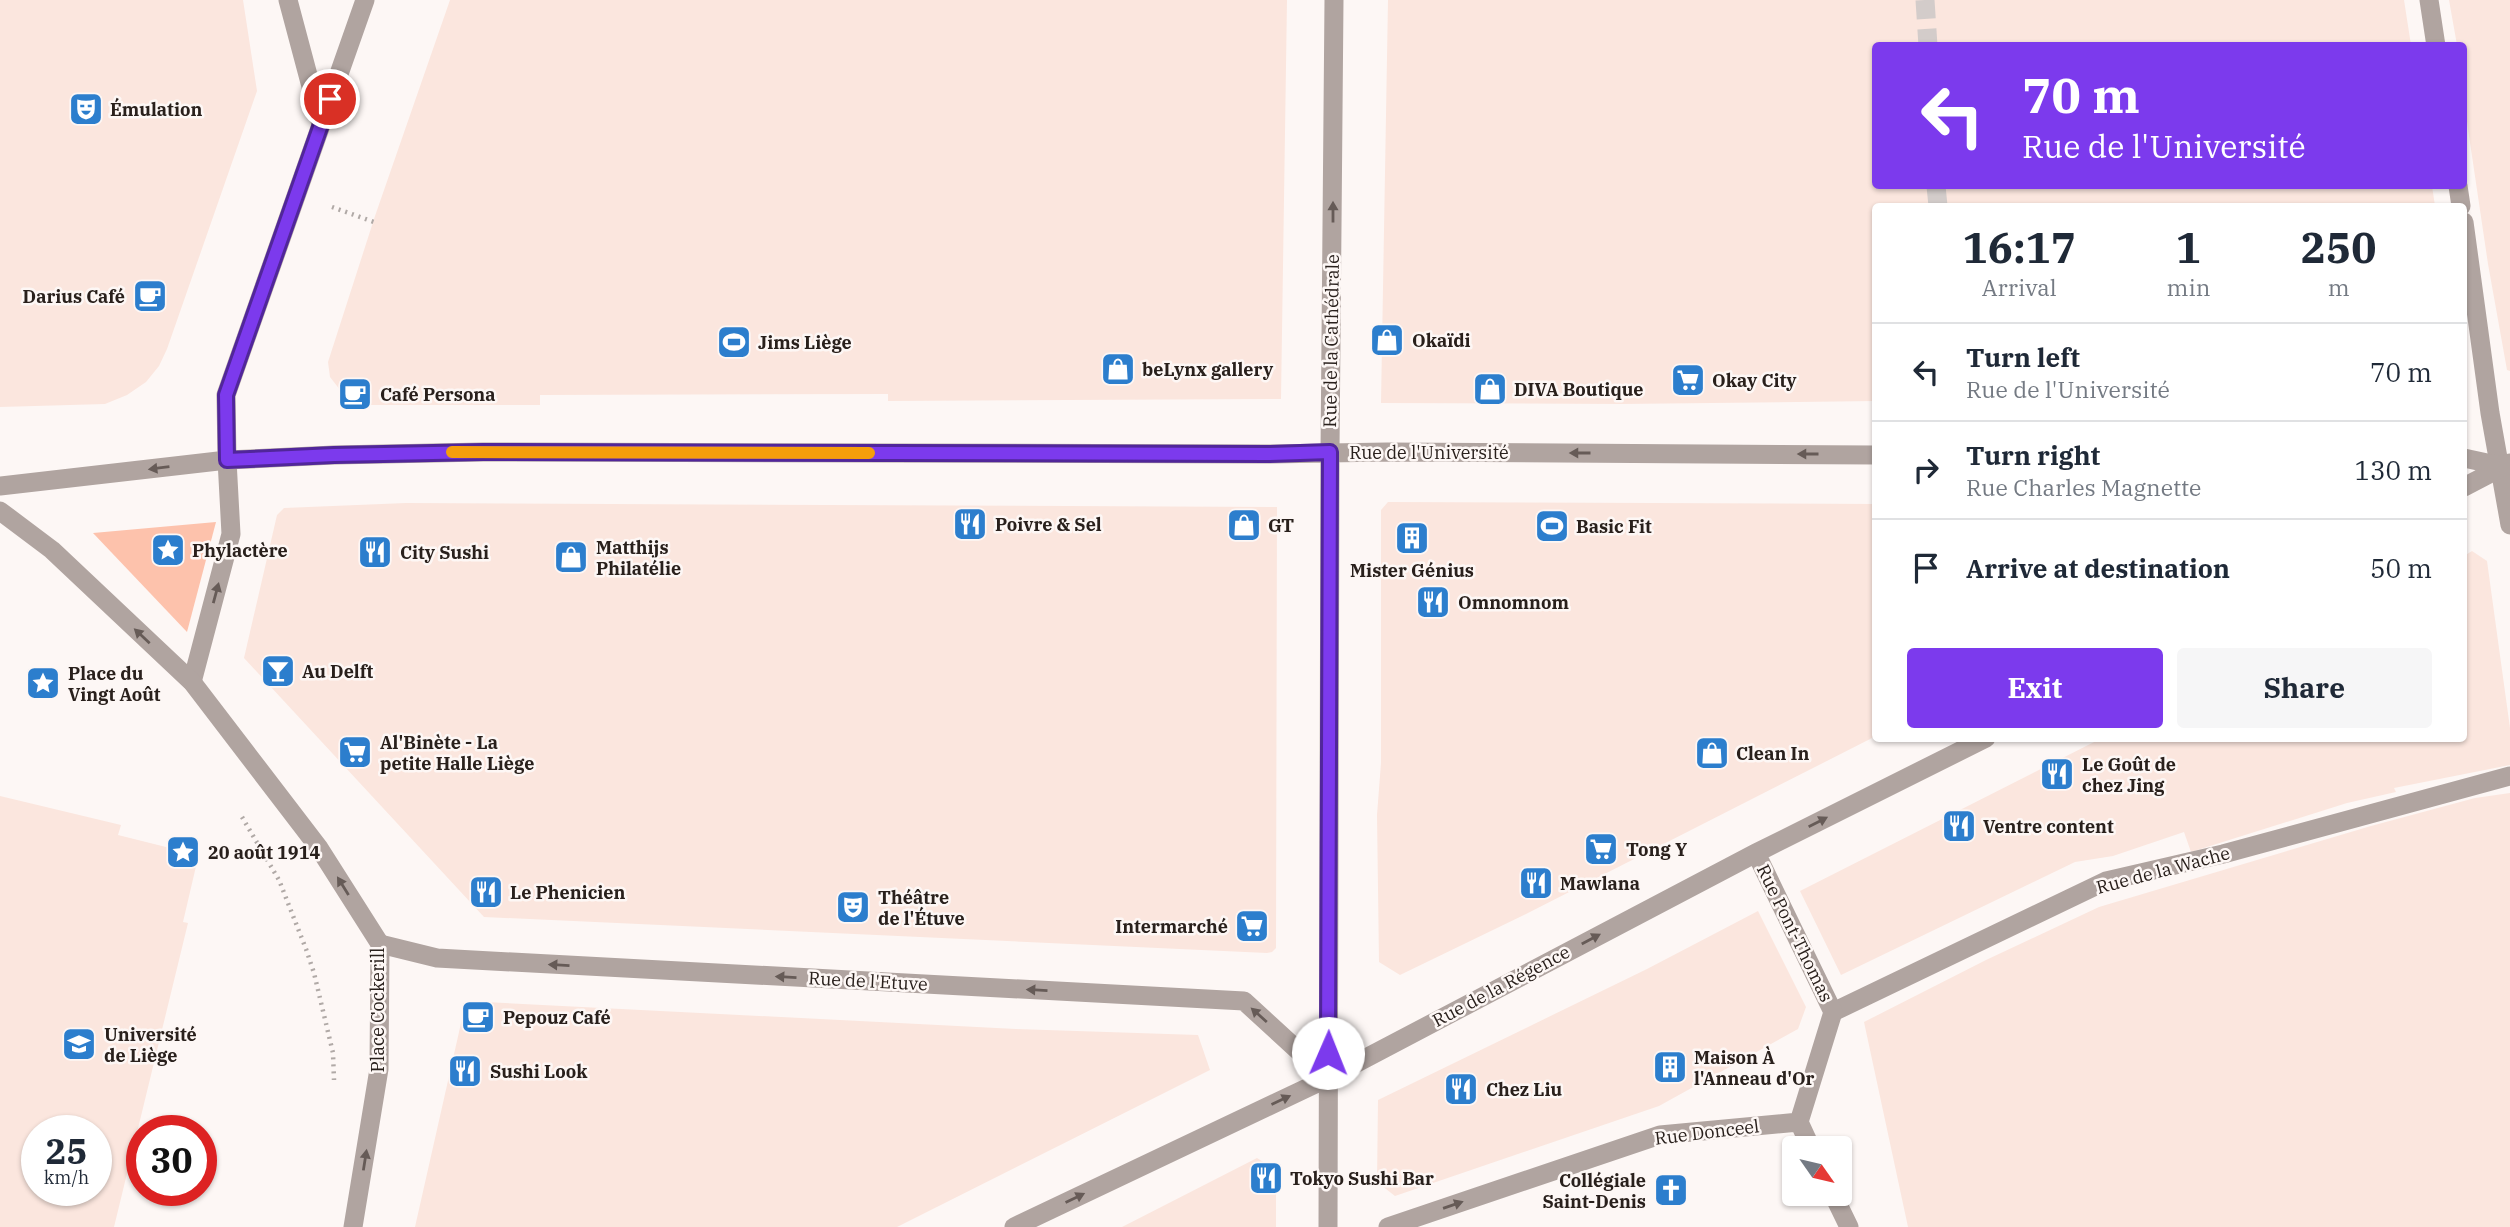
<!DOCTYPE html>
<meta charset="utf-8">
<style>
:root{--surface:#fff;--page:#f6f6f7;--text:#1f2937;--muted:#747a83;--line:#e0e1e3;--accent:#7c3aed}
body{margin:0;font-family:"IBM Plex Serif",serif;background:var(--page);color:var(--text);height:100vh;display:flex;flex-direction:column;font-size:26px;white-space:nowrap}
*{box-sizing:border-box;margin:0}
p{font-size:23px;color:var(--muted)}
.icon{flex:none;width:38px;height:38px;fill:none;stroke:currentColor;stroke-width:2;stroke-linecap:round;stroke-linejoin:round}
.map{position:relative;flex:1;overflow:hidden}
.sheet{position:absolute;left:1872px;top:203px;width:595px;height:539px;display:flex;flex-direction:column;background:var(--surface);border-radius:7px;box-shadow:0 2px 5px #0004}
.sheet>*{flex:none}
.guide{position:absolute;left:1872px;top:42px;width:595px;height:147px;border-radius:7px;box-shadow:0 2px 5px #0004;background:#7c3aed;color:#fff;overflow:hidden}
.needle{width:46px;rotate:124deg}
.controls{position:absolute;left:1782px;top:1136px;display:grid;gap:14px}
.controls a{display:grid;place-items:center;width:70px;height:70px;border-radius:7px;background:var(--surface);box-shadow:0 2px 5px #0004;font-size:35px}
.speed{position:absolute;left:21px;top:1115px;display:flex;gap:14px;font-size:35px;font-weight:700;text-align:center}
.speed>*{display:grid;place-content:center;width:91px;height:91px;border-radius:50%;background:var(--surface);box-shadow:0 2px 5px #0004;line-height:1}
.speed small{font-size:18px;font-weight:400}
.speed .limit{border:10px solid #d22;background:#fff;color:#111}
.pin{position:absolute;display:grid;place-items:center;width:60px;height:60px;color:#fff;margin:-30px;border:4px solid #fff;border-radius:50%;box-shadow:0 2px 7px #0007}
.me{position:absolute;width:77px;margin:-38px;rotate:1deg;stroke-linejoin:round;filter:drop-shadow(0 0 5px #0008)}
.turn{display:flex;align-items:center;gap:24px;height:147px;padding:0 35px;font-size:32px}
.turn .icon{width:91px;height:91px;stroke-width:2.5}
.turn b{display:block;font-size:49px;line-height:60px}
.eta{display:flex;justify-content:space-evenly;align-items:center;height:119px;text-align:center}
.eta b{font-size:42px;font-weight:800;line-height:49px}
.cta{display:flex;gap:14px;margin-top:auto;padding:14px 35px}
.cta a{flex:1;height:80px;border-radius:7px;background:var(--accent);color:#fff;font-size:28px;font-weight:800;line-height:80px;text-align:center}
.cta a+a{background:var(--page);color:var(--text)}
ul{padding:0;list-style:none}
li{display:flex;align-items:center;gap:21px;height:98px;padding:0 35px;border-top:2px solid var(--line)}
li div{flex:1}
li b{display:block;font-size:26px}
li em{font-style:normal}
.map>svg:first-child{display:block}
.built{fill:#fbe6de;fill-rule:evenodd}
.green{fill:#fdc2ac}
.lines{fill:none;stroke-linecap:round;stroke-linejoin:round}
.pedestrian-tunnel{stroke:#d3ccca;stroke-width:19;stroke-dasharray:19 10;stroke-linecap:butt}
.path{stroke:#b0a9a6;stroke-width:4.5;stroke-dasharray:2 5;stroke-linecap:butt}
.service{stroke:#b0a4a0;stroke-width:19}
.pedestrian{stroke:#b0a4a0;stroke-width:19}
.minor{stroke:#b0a4a0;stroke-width:19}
.tertiary{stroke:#b0a4a0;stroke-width:19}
.oneway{fill:#665b57}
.route-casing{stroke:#51269a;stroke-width:18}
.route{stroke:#7c3aed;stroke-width:12}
.slow{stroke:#f59e0b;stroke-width:12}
.labels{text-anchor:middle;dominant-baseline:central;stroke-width:5;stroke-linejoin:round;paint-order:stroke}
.poi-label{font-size:18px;font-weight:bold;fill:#29201c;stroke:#fdf7f5;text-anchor:start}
.street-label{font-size:18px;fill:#29201c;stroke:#fdf7f5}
</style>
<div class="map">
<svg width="2510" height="1227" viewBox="0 0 2510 1227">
<rect width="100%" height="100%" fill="#fdf7f5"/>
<path class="built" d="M0 0H243L257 91 167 349 159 366 146 382 127 395 105 404 0 407Z
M450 0H1287L1281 399 888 401V394L540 395V405H368L357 403 344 395 330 377 328 362 375 216Z
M1388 0H2404L2411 45 1876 46V186H2432L2435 206H1876V401L1621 404 1381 403Z
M2449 0H2510V371L2507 370 2488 264 2468 129 2464 98V46L2457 45Z
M1388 502 1876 504V736L1526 914 1400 975 1379 962 1377 815 1381 763V510Z
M406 503 1277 507 1276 948 1272 952 1267 953 484 917 244 658 277 515 284 508Z
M2472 551 2487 561 2510 728V765L2394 788 2396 792 2347 803 2191 852 2184 832 2113 856 2075 862 1841 975 1800 891 2100 739 2464 738V556Z
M2510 793V1227H1908L1864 1022 1986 960 2099 907 2371 826 2475 798Z
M0 796 121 825 118 835 190 853 197 862 183 922 188 923 114 1227H0ZM37 1130H96V1190H37Z
M1758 911 1806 1007 1798 1029 1659 1106 1395 1196 1377 1182 1378 1100 1647 969Z
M466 1001 1016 1029 1198 1035 1210 1070 897 1227H415Z
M1257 1158 1276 1170V1227H1122Z"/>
<path class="green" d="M216 522 187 632 93 533Z"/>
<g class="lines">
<path class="pedestrian-tunnel" d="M1925 0 1928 46
M1936 186 1938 206"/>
<path class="path" d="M332 207 374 222
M242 817 279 880 306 949 314 973 333 1053 334 1080"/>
<path class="service" d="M288 0 321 124
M192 682 231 534 227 460"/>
<path class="pedestrian" d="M2429 0 2436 46
M2458 186 2461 206
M2464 222 2490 413 2510 525
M1330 452 1334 0
M1833 1012 2106 881 2223 854 2510 776"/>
<path class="minor" d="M2464 458 2501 466
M227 460 226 395 365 0
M0 486 227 460 334 455 483 452 1269 454 1387 452 1876 455
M2464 487 2510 463
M1756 853 1833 1012 1799 1122
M380 944 437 958 1244 1001 1328 1078
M1799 1122 1811 1148
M1833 1194 1849 1227
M1014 1227 1328 1078 1756 853 1986 738
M1328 1227 1330 452
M1388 1227 1660 1135 1799 1122"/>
<path class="tertiary" d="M0 511 52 550 192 682 319 848 380 944 379 1069 353 1227"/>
</g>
<defs><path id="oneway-solid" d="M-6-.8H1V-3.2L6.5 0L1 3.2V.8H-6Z" transform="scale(1.75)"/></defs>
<g class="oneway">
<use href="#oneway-solid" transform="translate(1333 212) rotate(-90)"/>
<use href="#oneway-solid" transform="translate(1580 453) rotate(-180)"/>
<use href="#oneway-solid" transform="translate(1808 454) rotate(-180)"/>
<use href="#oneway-solid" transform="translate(159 468) rotate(173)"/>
<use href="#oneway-solid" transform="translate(216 593) rotate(-75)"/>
<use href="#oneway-solid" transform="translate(142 636) rotate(-137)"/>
<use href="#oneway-solid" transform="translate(1818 822) rotate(-27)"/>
<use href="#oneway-solid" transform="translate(343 886) rotate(-122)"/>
<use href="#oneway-solid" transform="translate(1591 939) rotate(-28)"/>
<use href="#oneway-solid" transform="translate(559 965) rotate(-177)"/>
<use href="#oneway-solid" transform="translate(786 977) rotate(-177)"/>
<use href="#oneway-solid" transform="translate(1037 990) rotate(-177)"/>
<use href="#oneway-solid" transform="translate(1259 1015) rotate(-138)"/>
<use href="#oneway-solid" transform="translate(1281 1100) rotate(-25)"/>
<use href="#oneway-solid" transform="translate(365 1160) rotate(-81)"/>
<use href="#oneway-solid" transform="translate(1075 1198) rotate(-26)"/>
<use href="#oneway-solid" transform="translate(1453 1205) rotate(-19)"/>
</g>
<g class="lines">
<g class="route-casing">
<path id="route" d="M330 99 226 395 227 460 334 455 483 452 1269 454 1330 452 1328 1053"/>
</g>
<use href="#route" class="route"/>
<path class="slow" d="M452 452 869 453"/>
</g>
<defs>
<g id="theatre-square" transform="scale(1.75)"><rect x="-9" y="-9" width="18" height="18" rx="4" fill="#2c7ecd" stroke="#fdf7f5"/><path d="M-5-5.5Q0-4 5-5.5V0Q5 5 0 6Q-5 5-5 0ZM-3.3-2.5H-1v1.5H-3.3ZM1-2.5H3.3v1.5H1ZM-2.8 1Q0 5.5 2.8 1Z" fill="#fff"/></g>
<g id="cafe-square" transform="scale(1.75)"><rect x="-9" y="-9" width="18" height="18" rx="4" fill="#2c7ecd" stroke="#fdf7f5"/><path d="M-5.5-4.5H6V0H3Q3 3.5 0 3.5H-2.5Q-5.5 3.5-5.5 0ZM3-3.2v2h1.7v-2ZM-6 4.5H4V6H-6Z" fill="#fff"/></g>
<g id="shop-square" transform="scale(1.75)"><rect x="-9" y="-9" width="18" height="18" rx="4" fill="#2c7ecd" stroke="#fdf7f5"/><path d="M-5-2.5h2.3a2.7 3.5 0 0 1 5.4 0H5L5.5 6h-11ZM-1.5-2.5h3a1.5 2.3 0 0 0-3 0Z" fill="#fff"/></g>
<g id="stadium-square" transform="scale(1.75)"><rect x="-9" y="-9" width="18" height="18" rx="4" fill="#2c7ecd" stroke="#fdf7f5"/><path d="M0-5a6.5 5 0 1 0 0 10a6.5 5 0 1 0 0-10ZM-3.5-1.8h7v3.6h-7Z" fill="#fff"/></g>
<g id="supermarket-square" transform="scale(1.75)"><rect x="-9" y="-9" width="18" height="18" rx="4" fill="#2c7ecd" stroke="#fdf7f5"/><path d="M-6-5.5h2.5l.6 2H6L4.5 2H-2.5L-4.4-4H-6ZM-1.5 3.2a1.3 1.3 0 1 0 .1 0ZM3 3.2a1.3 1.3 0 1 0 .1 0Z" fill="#fff"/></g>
<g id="restaurant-square" transform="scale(1.75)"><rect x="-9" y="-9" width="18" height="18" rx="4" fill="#2c7ecd" stroke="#fdf7f5"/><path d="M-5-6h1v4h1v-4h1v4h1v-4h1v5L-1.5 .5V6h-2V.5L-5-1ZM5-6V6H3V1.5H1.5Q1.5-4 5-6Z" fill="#fff"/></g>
<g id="building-square" transform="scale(1.75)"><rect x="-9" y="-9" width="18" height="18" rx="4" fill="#2c7ecd" stroke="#fdf7f5"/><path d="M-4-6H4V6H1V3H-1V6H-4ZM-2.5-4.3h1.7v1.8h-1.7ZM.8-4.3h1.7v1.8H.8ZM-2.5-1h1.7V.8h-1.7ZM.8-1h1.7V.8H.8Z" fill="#fff"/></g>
<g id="sight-square" transform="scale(1.75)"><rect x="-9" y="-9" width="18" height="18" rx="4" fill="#2c7ecd" stroke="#fdf7f5"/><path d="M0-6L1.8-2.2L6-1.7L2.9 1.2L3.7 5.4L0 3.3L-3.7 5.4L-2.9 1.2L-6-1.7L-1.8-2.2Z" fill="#fff"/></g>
<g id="bar-square" transform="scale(1.75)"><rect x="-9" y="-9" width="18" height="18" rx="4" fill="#2c7ecd" stroke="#fdf7f5"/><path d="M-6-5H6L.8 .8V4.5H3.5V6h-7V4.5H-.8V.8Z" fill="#fff"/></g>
<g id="university-square" transform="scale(1.75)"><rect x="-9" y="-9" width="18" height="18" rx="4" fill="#2c7ecd" stroke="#fdf7f5"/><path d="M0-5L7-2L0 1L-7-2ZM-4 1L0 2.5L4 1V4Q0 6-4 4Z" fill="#fff"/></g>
<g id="church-square" transform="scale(1.75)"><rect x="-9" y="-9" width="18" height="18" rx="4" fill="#2c7ecd" stroke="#fdf7f5"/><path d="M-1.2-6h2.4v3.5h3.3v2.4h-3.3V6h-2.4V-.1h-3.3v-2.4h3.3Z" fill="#fff"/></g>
</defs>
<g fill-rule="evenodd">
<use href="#theatre-square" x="86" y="109"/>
<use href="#cafe-square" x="150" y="296"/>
<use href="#shop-square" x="1387" y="340"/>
<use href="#stadium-square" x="734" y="342"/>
<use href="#shop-square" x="1118" y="369"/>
<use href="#supermarket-square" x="1688" y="380"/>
<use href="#shop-square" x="1490" y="389"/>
<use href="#cafe-square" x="355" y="394"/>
<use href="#restaurant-square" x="970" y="524"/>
<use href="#shop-square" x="1244" y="525"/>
<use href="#stadium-square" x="1552" y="526"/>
<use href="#building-square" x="1412" y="538"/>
<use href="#sight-square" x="168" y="550"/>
<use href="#restaurant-square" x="375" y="552"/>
<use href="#shop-square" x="571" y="557"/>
<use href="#restaurant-square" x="1433" y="602"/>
<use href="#bar-square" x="278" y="671"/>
<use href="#sight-square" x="43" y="683"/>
<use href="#supermarket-square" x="355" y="752"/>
<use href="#shop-square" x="1712" y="753"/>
<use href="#restaurant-square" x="2057" y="774"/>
<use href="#restaurant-square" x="1959" y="826"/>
<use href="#supermarket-square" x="1601" y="849"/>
<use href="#sight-square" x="183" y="852"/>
<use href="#restaurant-square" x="1536" y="883"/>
<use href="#restaurant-square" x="486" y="892"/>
<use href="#theatre-square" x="853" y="907"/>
<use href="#supermarket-square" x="1252" y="926"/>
<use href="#cafe-square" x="478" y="1017"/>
<use href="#university-square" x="79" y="1044"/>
<use href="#building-square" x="1670" y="1067"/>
<use href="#restaurant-square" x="465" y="1071"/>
<use href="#restaurant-square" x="1461" y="1089"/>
<use href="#restaurant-square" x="1266" y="1178"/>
<use href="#church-square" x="1671" y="1190"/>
</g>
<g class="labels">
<g class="poi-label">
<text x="110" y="109">Émulation</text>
<text x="125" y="296" text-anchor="end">Darius Café</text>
<text x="1412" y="340">Okaïdi</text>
<text x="758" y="342">Jims Liège</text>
<text x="1142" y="369">beLynx gallery</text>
<text x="1712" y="380">Okay City</text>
<text x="1514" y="389">DIVA Boutique</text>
<text x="380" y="394">Café Persona</text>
<text x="995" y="524">Poivre &amp; Sel</text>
<text x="1268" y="525">GT</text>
<text x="1576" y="526">Basic Fit</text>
<text x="596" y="547">Matthijs<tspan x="596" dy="21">Philatélie</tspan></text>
<text x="192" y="550">Phylactère</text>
<text x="400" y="552">City Sushi</text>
<text x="1412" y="570" text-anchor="middle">Mister Génius</text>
<text x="1458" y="602">Omnomnom</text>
<text x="302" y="671">Au Delft</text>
<text x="68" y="673">Place du<tspan x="68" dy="21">Vingt Août</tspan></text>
<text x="380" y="742">Al'Binète - La<tspan x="380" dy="21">petite Halle Liège</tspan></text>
<text x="1736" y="753">Clean In</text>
<text x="2082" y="764">Le Goût de<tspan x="2082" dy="21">chez Jing</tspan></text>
<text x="1983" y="826">Ventre content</text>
<text x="1626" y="849">Tong Y</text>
<text x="208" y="852">20 août 1914</text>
<text x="1560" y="883">Mawlana</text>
<text x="510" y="892">Le Phenicien</text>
<text x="878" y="897">Théâtre<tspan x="878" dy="21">de l'Étuve</tspan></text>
<text x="1228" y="926" text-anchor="end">Intermarché</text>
<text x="503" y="1017">Pepouz Café</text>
<text x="104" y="1034">Université<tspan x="104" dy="21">de Liège</tspan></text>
<text x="1694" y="1057">Maison À<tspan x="1694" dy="21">l'Anneau d'Or</tspan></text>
<text x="490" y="1071">Sushi Look</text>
<text x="1486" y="1089">Chez Liu</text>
<text x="1290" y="1178">Tokyo Sushi Bar</text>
<text x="1646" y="1180" text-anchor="end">Collégiale<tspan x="1646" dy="21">Saint-Denis</tspan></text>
</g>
<g class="street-label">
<text transform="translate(1331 341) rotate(-89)">Rue de la Cathédrale</text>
<text x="1429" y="452">Rue de l'Université</text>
<text transform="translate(2163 870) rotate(-15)">Rue de la Wache</text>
<text transform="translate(1795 933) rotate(64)">Rue Pont-Thomas</text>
<text transform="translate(868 981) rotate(3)">Rue de l'Etuve</text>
<text transform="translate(1501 986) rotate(-28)">Rue de la Régence</text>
<text transform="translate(377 1010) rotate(-90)">Place Cockerill</text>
<text transform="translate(1707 1132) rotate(-7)">Rue Donceel</text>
</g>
</g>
</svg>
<div class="controls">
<a><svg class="needle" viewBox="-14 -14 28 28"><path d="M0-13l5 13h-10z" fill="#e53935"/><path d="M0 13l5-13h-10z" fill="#747a83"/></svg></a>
</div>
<div class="speed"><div>25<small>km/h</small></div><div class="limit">30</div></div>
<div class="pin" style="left:330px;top:99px;background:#d93025"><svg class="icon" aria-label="arrive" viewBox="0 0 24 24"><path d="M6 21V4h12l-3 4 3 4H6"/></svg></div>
<svg class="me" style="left:1328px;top:1053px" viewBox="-20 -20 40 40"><circle r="19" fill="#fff"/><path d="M0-13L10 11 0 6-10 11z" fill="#7c3aed"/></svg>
<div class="guide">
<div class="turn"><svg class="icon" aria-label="left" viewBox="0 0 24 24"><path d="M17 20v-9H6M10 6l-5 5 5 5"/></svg><div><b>70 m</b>Rue de l'Université</div></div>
</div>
<section class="sheet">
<div class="eta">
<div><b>16:17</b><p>Arrival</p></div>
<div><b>1</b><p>min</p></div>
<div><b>250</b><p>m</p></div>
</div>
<ul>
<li><svg class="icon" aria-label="left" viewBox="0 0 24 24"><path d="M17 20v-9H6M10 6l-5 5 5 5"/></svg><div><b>Turn left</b><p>Rue de l'Université</p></div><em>70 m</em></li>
<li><svg class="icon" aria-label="right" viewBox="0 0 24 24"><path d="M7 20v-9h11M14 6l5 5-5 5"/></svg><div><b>Turn right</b><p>Rue Charles Magnette</p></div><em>130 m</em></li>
<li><svg class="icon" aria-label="arrive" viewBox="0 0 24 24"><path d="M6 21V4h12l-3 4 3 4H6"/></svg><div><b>Arrive at destination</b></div><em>50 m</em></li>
</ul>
<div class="cta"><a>Exit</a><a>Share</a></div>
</section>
</div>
